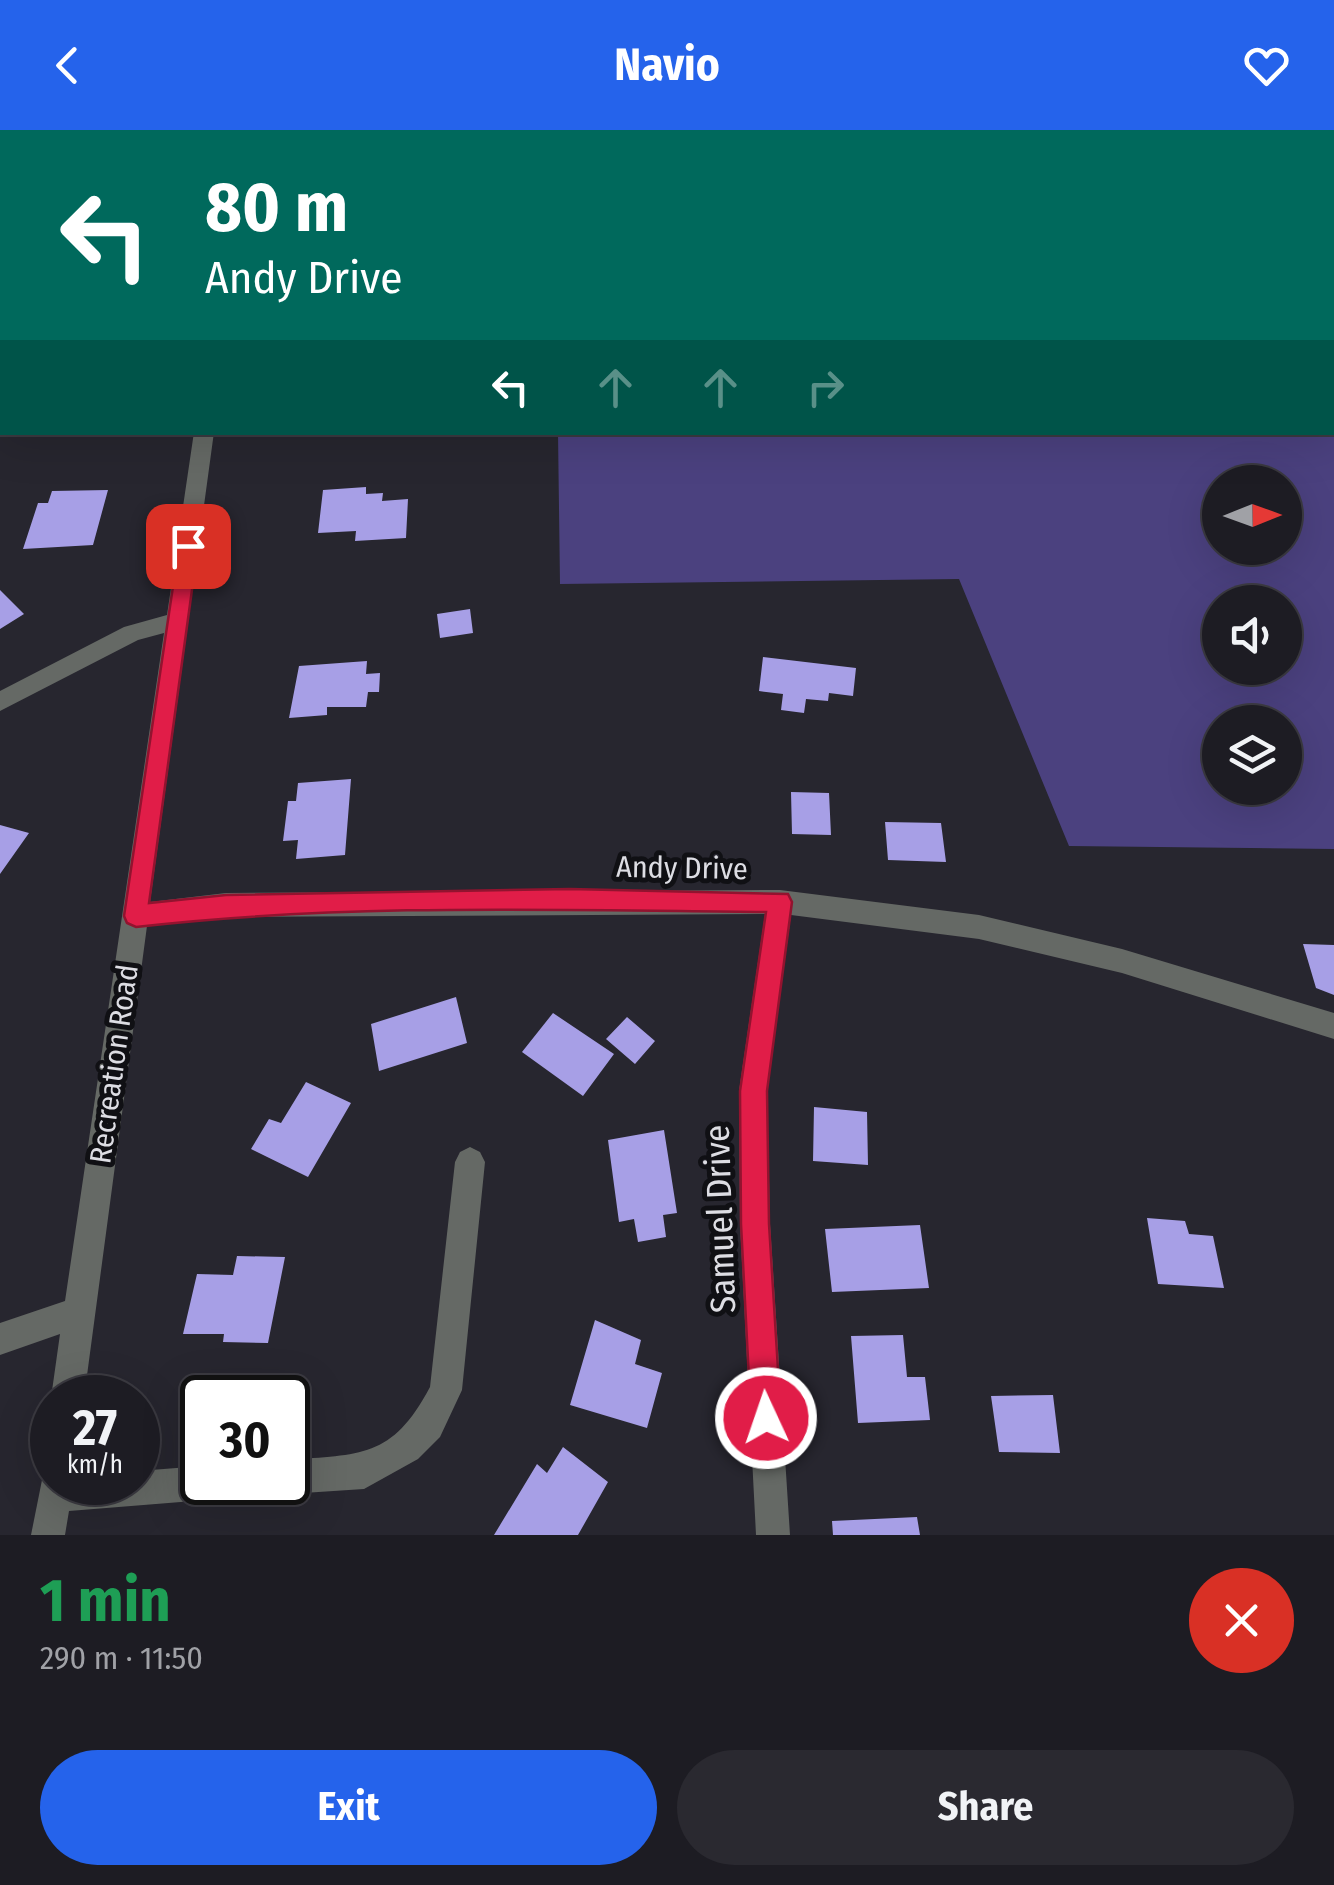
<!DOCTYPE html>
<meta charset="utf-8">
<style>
:root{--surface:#1d1c23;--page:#2a2930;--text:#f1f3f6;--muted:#a0a1a6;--line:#3b3a41;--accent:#2563eb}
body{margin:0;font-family:"Fira Sans Condensed",sans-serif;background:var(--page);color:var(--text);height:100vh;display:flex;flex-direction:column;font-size:38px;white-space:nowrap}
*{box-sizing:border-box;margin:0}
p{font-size:32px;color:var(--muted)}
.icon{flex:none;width:55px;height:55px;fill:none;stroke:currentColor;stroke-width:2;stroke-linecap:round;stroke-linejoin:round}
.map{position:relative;height:1405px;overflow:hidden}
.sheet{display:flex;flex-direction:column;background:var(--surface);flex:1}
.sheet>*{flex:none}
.top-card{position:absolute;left:0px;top:0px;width:1335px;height:305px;box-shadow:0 10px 40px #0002,0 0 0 2px var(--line);background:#00695c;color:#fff;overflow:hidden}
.needle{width:65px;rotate:89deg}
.fabs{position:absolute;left:1202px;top:335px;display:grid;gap:20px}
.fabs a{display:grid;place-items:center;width:100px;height:100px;border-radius:50%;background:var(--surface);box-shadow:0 10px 40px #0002,0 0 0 2px var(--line);font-size:50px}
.speed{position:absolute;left:30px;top:1245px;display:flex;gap:20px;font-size:50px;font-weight:700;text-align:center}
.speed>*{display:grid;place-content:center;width:130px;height:130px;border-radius:50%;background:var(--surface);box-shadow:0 10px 40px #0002,0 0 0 2px var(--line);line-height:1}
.speed small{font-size:25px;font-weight:400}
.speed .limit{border:5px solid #111;border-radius:15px;background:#fff;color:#111}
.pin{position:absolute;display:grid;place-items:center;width:85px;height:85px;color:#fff;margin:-42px;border-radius:20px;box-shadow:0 5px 15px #0006}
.me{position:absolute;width:110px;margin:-55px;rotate:357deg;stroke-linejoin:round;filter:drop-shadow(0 0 8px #0008)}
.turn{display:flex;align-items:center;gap:35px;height:210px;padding:0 40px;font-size:45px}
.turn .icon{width:130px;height:130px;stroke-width:2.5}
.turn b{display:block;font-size:70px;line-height:85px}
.lanes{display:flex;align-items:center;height:95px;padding:0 40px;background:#0003;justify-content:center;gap:50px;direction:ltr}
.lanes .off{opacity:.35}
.round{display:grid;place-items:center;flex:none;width:105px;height:105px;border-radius:52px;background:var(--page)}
.headline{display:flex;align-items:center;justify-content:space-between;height:170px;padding:0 40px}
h1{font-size:60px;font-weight:700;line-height:75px;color:#1e9e55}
.button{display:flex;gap:20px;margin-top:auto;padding:20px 40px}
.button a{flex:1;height:115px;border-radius:60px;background:var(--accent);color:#fff;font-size:40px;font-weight:700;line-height:115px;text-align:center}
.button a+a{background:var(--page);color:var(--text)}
header{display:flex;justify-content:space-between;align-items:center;height:130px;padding:0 40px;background:var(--accent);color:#fff;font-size:45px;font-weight:700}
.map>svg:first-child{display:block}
.forest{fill:#4b417f;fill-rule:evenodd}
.building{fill:#a79fe6}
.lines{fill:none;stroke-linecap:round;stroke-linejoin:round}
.minor{fill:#656965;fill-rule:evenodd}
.route{fill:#e11d48;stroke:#92132f;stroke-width:2.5}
.labels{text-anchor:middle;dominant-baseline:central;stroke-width:10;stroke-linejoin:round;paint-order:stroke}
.street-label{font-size:30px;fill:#dddde3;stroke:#101014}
.near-street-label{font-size:35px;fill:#dddde3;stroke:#101014}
</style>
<header><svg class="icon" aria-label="back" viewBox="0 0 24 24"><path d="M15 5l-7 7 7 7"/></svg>Navio<svg class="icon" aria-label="heart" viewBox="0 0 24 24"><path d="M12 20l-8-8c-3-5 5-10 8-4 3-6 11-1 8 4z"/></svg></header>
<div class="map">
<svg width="1334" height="1405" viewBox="0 0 1334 1405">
<rect width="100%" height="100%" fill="#27262f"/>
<path class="forest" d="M839 0H1334V719L1069 716 959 449 560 454 558 303 1332 302V2ZM1220 352H1285V418H1220ZM1220 472H1285V538H1220ZM1220 592H1285V658H1220Z"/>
<path class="building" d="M366 357V364L383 363 382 371 408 369 406 408 355 411 356 401 318 403 323 360Z
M108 360 93 415 23 419 38 373H48L52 361Z
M0 460 24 484 0 499Z
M470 479 473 503 440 508 437 484Z
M763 527 856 538 853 566 829 563 828 571 806 569 804 583 781 580 783 564 759 561Z
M367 531 366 544 380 543 379 562H368L366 577H327V585L289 588 299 536Z
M351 649 345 725 296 729 298 710 283 711 288 671H296L298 653Z
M791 662 829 663 831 705 792 704Z
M885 692 941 693 946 732 888 730Z
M0 695 29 703 0 744Z
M1303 814 1334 815V865L1316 858Z
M456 867 467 913 379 941 371 894Z
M553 883 614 924 583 966 522 922Z
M627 887 655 911 635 934 606 909Z
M306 952 351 973 308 1047 251 1019 269 989 281 993Z
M814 977 867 982 868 1035 813 1031Z
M664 1000 677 1083 663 1085 666 1107 638 1112 634 1089 619 1092 608 1010Z
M1147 1088 1185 1091 1189 1104 1213 1106 1224 1158 1158 1154Z
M920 1095 929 1158 832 1162 825 1099Z
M237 1126 285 1127 268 1213 223 1212 224 1204H183L197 1144 233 1145Z
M595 1190 641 1210 635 1234 662 1243 647 1298 570 1275Z
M903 1205 907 1247H925L930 1290 858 1293 851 1206Z
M1053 1265 1060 1323 999 1322 991 1266Z
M563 1317 608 1352 578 1405H494L537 1334 547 1343Z
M917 1387 920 1405H833L832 1391Z"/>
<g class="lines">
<path class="minor" d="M189 0H205V2H190Z
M0 199H2V211H0Z
M194 302H214L150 772 226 763 780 760 979 785 1122 819 1334 883V909L1122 843 979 809 791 785 767 961 770 1094 790 1405H756L740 1094 739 961 765 784 226 787 147 796 84 1268H52V1273L51 1268 60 1204 0 1225V1193L65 1171 164 503 138 510 0 581V561L124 497 167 485Z
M470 1017 480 1022 485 1032 462 1260 440 1307 418 1329 364 1359 288 1364 276 1359 273 1352H288V1330C360 1324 392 1329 430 1257L455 1032 460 1022Z
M52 1336V1352H138V1341L202 1336V1352H235L230 1364 218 1369 69 1381 65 1405H31L44 1340Z"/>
</g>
<path class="route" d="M188 409 198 416 149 773 226 765 570 759 788 764 792 772 767 961 769 1094 781 1288 777 1299 766 1303 756 1299 751 1288 741 1094 740 961 766 782C557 780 344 773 136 797L127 793 124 786 179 416Z"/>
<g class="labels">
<g class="street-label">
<text transform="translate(682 738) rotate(1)">Andy Drive</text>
<text transform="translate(114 934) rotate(-82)">Recreation Road</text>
</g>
<g class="near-street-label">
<text transform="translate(720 1089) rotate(-92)">Samuel Drive</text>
</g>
</g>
</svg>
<div class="fabs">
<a><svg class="needle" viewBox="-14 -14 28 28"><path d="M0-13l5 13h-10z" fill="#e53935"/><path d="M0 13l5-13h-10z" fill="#a0a1a6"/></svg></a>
<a><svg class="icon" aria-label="sound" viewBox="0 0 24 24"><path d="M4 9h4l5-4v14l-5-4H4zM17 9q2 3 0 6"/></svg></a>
<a><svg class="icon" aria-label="layers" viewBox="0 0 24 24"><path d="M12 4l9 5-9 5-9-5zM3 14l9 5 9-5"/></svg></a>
</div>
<div class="speed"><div>27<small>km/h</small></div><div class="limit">30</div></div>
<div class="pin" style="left:188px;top:416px;background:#d93025"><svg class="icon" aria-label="arrive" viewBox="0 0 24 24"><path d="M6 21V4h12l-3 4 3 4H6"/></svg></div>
<svg class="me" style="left:766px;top:1288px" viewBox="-20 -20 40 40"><circle r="17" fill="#e11d48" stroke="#fff" stroke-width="3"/><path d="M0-11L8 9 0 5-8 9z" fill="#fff"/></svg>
<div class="top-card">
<div class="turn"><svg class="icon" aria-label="left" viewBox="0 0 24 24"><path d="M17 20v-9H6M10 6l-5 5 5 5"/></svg><div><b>80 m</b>Andy Drive</div></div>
<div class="lanes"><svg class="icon" aria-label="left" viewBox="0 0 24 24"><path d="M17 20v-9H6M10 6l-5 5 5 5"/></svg><svg class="icon off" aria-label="ahead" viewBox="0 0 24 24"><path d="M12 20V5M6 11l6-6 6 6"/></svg><svg class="icon off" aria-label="ahead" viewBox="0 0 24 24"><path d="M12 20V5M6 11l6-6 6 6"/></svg><svg class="icon off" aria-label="right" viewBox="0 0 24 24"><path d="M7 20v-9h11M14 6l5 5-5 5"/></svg></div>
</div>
</div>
<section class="sheet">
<div class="headline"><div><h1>1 min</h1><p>290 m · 11:50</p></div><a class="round" style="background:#d93025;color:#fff"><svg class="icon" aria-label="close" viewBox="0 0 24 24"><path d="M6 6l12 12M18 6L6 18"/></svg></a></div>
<div class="button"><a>Exit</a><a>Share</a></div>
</section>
